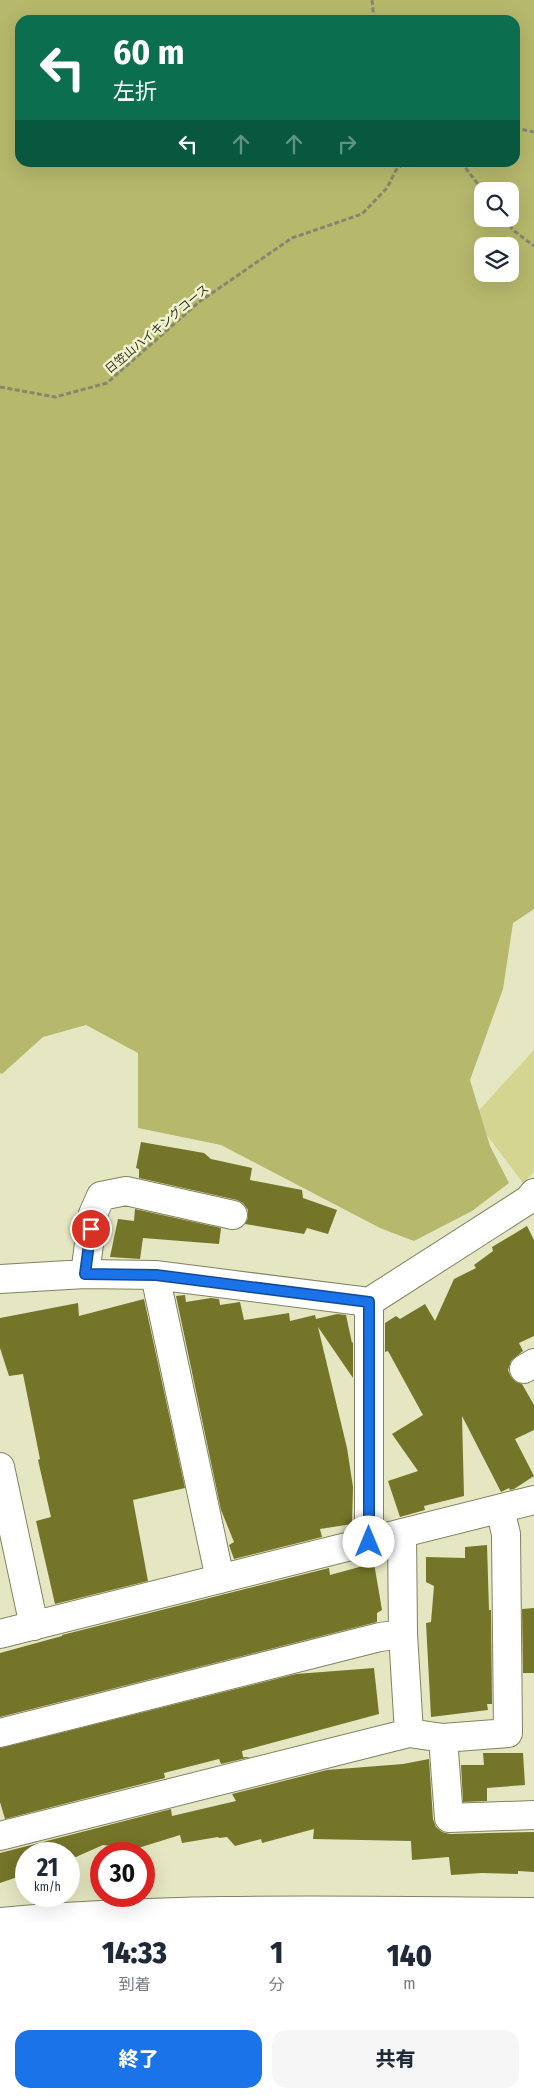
<!DOCTYPE html>
<html lang="ja">
<meta charset="utf-8">
<style>
:root{--surface:#fff;--page:#f6f6f7;--text:#1f2937;--muted:#747a83;--accent:#1a73e8}
body{margin:0;font-family:"Fira Sans Condensed","Noto Sans JP",sans-serif;background:var(--page);color:var(--text);height:100vh;display:flex;flex-direction:column;font-size:19px;white-space:nowrap}
*{box-sizing:border-box;margin:0}
p{font-size:16px;color:var(--muted)}
.icon{flex:none;width:28px;height:28px;fill:none;stroke:currentColor;stroke-width:2;stroke-linecap:round;stroke-linejoin:round}
.map{position:relative;height:1923px;overflow:hidden}
.sheet{display:flex;flex-direction:column;background:var(--surface);flex:1}
.sheet>*{flex:none}
.banner{position:absolute;left:15px;top:15px;width:505px;height:152px;border-radius:15px;box-shadow:0 5px 20px #0002;background:#0b6e4f;color:#fff;overflow:hidden}
.buttons{position:absolute;left:474px;top:182px;display:grid;gap:10px}
.buttons a{display:grid;place-items:center;width:45px;height:45px;border-radius:10px;background:var(--surface);box-shadow:0 5px 20px #0002;font-size:25px}
.speed{position:absolute;left:15px;top:1842px;display:flex;gap:10px;font-size:25px;font-weight:700;text-align:center}
.speed>*{display:grid;place-content:center;width:65px;height:65px;border-radius:50%;background:var(--surface);box-shadow:0 5px 20px #0002;line-height:1}
.speed small{font-size:12px;font-weight:400}
.speed .limit{border:8px solid #d22;background:#fff;color:#111}
.pin{position:absolute;display:grid;place-items:center;width:42px;height:42px;color:#fff;margin:-21px;border:2px solid #fff;border-radius:50%;box-shadow:0 1px 5px #0007}
.me{position:absolute;width:55px;margin:-28px;rotate:0deg;stroke-linejoin:round;filter:drop-shadow(0 0 4px #0008)}
.turn{display:flex;align-items:center;gap:18px;height:105px;padding:0 15px;font-size:22px}
.turn .icon{width:65px;height:65px;stroke-width:2.5}
.turn b{display:block;font-size:35px;line-height:42px}
.lanes{display:flex;align-items:center;height:48px;padding:0 15px;background:#0003;justify-content:center;gap:25px;direction:ltr}
.lanes .off{opacity:.35}
.eta{display:flex;justify-content:space-evenly;align-items:center;height:85px;text-align:center}
.eta b{font-size:30px;font-weight:800;line-height:35px}
.cta{display:flex;gap:10px;margin-top:auto;padding:10px 15px}
.cta a{flex:1;height:58px;border-radius:15px;background:var(--accent);color:#fff;font-size:20px;font-weight:800;line-height:58px;text-align:center}
.cta a+a{background:var(--page);color:var(--text)}
.map>svg:first-child{display:block}
.green{fill:#d3d590}
.forest{fill:#b6b86c;fill-rule:evenodd}
.building{fill:#747528}
.lines{fill:none;stroke-linecap:round;stroke-linejoin:round}
.minor-casing{stroke:#818360;stroke-width:30}
.path{stroke:#86876e;stroke-width:3;stroke-dasharray:5 2.5;stroke-linecap:butt}
.minor{stroke:#fff;stroke-width:28}
.route-casing{stroke:#114b97;stroke-width:12}
.route{stroke:#1a73e8;stroke-width:9}
.labels{text-anchor:middle;dominant-baseline:central;stroke-width:5;stroke-linejoin:round;paint-order:stroke}
.street-label{font-size:12px;fill:#303122;stroke:#f2f4cf}
</style>
<div class="map">
<svg width="534" height="1923" viewBox="0 0 534 1923">
<rect width="100%" height="100%" fill="#e5e7c2"/>
<path class="green" d="M534 1050V1172L523 1183 473 1117Z"/>
<path class="forest" d="M0 0H534V909L513 923 503 989 470 1080 490 1146 509 1183 472 1211 414 1241 380 1228 221 1145 138 1128V1053L86 1025 43 1037 2 1074 0 1073ZM20 20H515V162H20ZM482 191H510V219H482ZM482 246H510V274H482Z"/>
<path class="building" d="M141 1142 204 1153 211 1159 252 1168 250 1180 302 1190 303 1198 337 1210 328 1234 307 1228 304 1234 245 1224 248 1218V1210L243 1203 237 1200 139 1178V1169L136 1168Z
M135 1209 221 1228 219 1244 143 1238 140 1259 110 1257 118 1219 134 1221Z
M527 1226 534 1240V1336L519 1343 523 1351 511 1361 508 1370 511 1377 516 1382 522 1384 534 1405V1430L515 1439 534 1476 514 1489 510 1490 509 1488 501 1492 462 1416 464 1496 424 1506 425 1510 400 1517 388 1481 418 1471 392 1434 423 1415 388 1351 385 1352V1323L396 1316 400 1319 425 1304 435 1321 454 1279 476 1268 474 1265 493 1251 492 1247Z
M185 1295 186 1302 211 1298 219 1299 220 1305 240 1302 244 1320 289 1313 290 1321 315 1315 316 1319 337 1314 346 1315 352 1343 353 1342V1378L318 1327 347 1448 353 1487 352 1524 320 1529 322 1537 234 1559 229 1545 234 1542 221 1510 176 1296Z
M144 1299 185 1488 133 1500 148 1581 55 1604 36 1521 51 1517 38 1460 40 1459 23 1374 9 1376 0 1348V1318L78 1303 79 1316Z
M487 1545 489 1610H491L492 1704H487L488 1710 431 1717 426 1623 431 1622 434 1586 426 1582V1557L465 1558V1547Z
M374 1563 382 1610 377 1613V1622L0 1717V1653L62 1636V1635L329 1568 330 1575Z
M534 1608V1673H523L522 1609Z
M374 1668 379 1714 242 1751 243 1757H251L221 1764 219 1759 164 1773 165 1778 5 1819 0 1802V1748L296 1674Z
M483 1753H523L525 1785 487 1788V1801L463 1802 461 1765H484Z
M429 1759 433 1819 436 1827 442 1832 450 1834 534 1832V1872L518 1871V1874L482 1873 451 1875 449 1857 412 1860 411 1841 313 1839 314 1829 262 1843 261 1839 235 1846 227 1837 219 1838 218 1837 182 1843 180 1835 135 1849 103 1845 69 1860V1854H26V1874L0 1883V1853L171 1809 172 1816 236 1801 232 1794 327 1770 403 1764Z"/>
<g class="lines">
<g class="minor-casing">
<path id="minor" d="M85 1274 93 1214 101 1196 126 1191 233 1215
M155 1275 220 1579
M0 1279 85 1274 155 1275 369 1302 528 1200 534 1193
M369 1302V1542
M524 1369 534 1363
M0 1467 34 1626
M402 1533 403 1634 409 1733
M0 1634 534 1500
M0 1733 380 1637 403 1634
M443 1738 449 1818 534 1815
M0 1836 409 1733 443 1738 508 1733 506 1534 500 1509
M0 1922C177 1906 356 1911 534 1912"/>
</g>
<path class="path" d="M372 0 374 20
M515 128 534 132
M461 162 483 191
M505 219 513 230 534 246
M0 387 55 397 107 383 199 302 292 238 362 214 387 188 396 170 405 162"/>
<use href="#minor" class="minor"/>
</g>
<g class="lines">
<g class="route-casing">
<path id="route" d="M91 1229 85 1274 156 1275 369 1302V1542"/>
</g>
<use href="#route" class="route"/>
</g>
<g class="labels">
<g class="street-label">
<text transform="translate(157 329) rotate(-40)">日笠山ハイキングコース</text>
</g>
</g>
</svg>
<div class="buttons">
<a><svg class="icon" aria-label="search" viewBox="0 0 24 24"><circle cx="10" cy="10" r="6"/><path d="M15 15l6 6"/></svg></a>
<a><svg class="icon" aria-label="layers" viewBox="0 0 24 24"><path d="M12 4l9 5-9 5-9-5zM3 14l9 5 9-5"/></svg></a>
</div>
<div class="speed"><div>21<small>km/h</small></div><div class="limit">30</div></div>
<div class="pin" style="left:91px;top:1229px;background:#d93025"><svg class="icon" aria-label="arrive" viewBox="0 0 24 24"><path d="M6 21V4h12l-3 4 3 4H6"/></svg></div>
<svg class="me" style="left:369px;top:1542px" viewBox="-20 -20 40 40"><circle r="19" fill="#fff"/><path d="M0-13L10 11 0 6-10 11z" fill="#1a73e8"/></svg>
<div class="banner">
<div class="turn"><svg class="icon" aria-label="left" viewBox="0 0 24 24"><path d="M17 20v-9H6M10 6l-5 5 5 5"/></svg><div><b>60 m</b>左折</div></div>
<div class="lanes"><svg class="icon" aria-label="left" viewBox="0 0 24 24"><path d="M17 20v-9H6M10 6l-5 5 5 5"/></svg><svg class="icon off" aria-label="ahead" viewBox="0 0 24 24"><path d="M12 20V5M6 11l6-6 6 6"/></svg><svg class="icon off" aria-label="ahead" viewBox="0 0 24 24"><path d="M12 20V5M6 11l6-6 6 6"/></svg><svg class="icon off" aria-label="right" viewBox="0 0 24 24"><path d="M7 20v-9h11M14 6l5 5-5 5"/></svg></div>
</div>
</div>
<section class="sheet">
<div class="eta">
<div><b>14:33</b><p>到着</p></div>
<div><b>1</b><p>分</p></div>
<div><b>140</b><p>m</p></div>
</div>
<div class="cta"><a>終了</a><a>共有</a></div>
</section>
